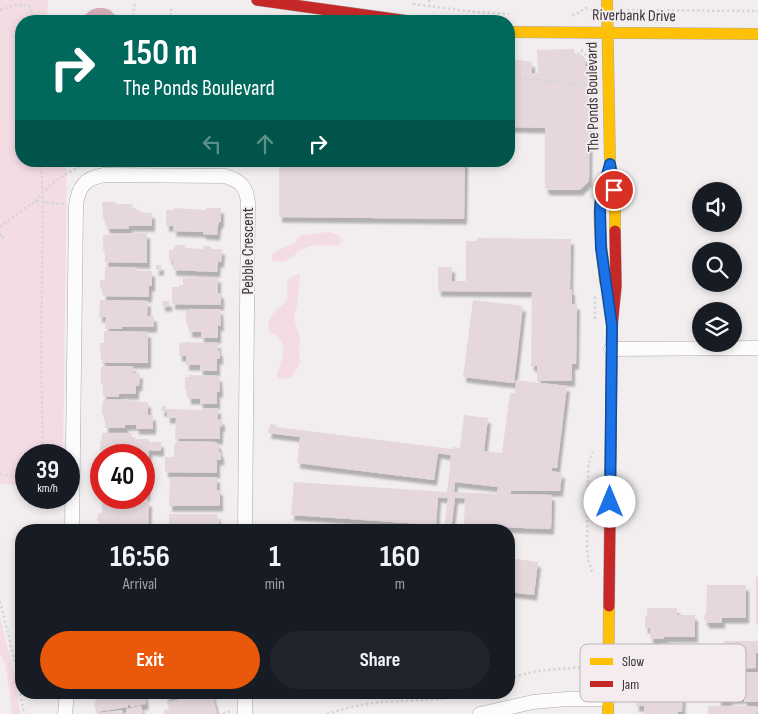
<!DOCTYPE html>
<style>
:root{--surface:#171b24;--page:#20242c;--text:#f1f3f6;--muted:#9ea1a6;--accent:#ea580c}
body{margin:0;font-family:"Sofia Sans Condensed",sans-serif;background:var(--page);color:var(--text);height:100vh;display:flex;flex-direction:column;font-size:19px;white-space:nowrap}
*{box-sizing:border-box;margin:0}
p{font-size:16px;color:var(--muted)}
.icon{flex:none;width:28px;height:28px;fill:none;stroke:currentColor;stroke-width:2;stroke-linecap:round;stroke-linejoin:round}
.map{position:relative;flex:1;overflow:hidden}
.details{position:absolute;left:15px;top:524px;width:500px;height:175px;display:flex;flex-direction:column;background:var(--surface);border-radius:20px;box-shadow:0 2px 8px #0003}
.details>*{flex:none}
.banner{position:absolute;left:15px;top:15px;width:500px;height:152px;border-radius:20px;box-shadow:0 2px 8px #0003;background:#00695c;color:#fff;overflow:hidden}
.buttons{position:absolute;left:692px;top:182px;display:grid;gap:10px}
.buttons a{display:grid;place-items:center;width:50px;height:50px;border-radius:50%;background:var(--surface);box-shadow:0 2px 8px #0003;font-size:25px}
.speed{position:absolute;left:15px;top:444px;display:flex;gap:10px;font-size:25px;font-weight:700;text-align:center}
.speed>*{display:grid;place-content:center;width:65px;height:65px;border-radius:50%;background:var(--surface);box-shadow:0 2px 8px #0003;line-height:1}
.speed small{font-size:12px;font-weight:400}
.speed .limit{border:8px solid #d22;background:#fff;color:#111}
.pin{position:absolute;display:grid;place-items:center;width:42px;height:42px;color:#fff;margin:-21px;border:2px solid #fff;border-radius:50%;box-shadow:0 1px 5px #0007}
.me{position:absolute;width:55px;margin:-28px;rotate:0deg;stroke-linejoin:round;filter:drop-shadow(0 0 4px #0008)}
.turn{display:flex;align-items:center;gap:18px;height:105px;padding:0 25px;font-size:22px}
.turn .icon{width:65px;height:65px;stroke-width:2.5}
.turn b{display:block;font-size:35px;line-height:42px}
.lanes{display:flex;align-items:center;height:48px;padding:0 25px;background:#0003;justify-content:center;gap:25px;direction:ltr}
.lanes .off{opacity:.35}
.eta{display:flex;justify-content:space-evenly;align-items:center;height:85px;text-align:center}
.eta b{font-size:30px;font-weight:700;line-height:35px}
.button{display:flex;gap:10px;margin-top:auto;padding:10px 25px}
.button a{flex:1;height:58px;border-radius:30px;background:var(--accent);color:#fff;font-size:20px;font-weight:700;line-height:58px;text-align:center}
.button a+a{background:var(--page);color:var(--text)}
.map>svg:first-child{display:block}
.green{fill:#f4dce3}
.water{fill:#d6adba}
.building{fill:#e5d7dc;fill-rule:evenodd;filter:url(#shadow)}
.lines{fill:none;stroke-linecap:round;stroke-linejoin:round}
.street-casing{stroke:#aaa8a8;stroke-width:15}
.slow-casing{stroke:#aaa8a8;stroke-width:12}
.jam-casing{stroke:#aaa8a8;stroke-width:12}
.path{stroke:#d7d6d6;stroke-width:2.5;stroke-dasharray:2.5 2.5;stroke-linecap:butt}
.street{stroke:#fdfcfd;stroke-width:14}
.slow{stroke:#ffc107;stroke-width:11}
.jam{stroke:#c62828;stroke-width:11}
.route-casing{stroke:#114b97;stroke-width:12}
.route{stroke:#1a73e8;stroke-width:9}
.labels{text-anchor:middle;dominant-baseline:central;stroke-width:4;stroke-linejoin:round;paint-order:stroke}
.street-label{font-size:16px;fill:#373435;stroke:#f4ecee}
.key{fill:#f4ecee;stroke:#bbb5b6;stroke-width:1}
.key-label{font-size:14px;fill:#373435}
</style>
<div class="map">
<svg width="758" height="714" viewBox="0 0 758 714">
<defs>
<filter id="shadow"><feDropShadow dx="3" dy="5.5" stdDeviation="1" flood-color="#0004"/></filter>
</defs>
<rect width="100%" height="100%" fill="#f2eeef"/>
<path class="green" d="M0 0H48L47 21H21V161H67L63 455H26V485L0 484Z
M329 232 339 235 341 240 340 245C329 247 318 243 308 247 291 252 294 265 272 261V255L276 251 294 243 298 238 302 235Z
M298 274 300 276 297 306 294 318 300 338 299 347 300 363 292 377 280 379 277 378V375C282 355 292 345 269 331 265 315 278 311 287 300V282L290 278Z
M0 617 16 681 20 714H12C10 701 8 662 0 654Z"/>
<path class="water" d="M98 8H104L110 10 117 17 152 21H81C85 14 90 9 98 8Z"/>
<path class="building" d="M574 49V56L578 52 586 59 585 66 592 67V80L587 79 590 92 589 181 580 190H548L545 188V128L509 127V61L511 59 532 62V73H538L537 50Z
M279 161H465L464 219 279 217Z
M102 202H116V204H133L132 210H140V212L152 213V226H129V229H107V226H106V218H103Z
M174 208 206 210V208H221V222H219V225H218L217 235 203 234V232L173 231 174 226H166V210H174Z
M110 233H147V263L105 262V250H103V235H110Z
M477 238 571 239 570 289 572 290V304H577L576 364H572V381H537V366H531L532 292 438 291V267H452V281H466V241H477Z
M175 245H186L185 248 203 249V246H211V249H222L221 262H218L217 272 173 270V260H169V250H173Z
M156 265H161V270H156Z
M105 267 137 268V271H152V286H149V297L103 296V288H100V280H105Z
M195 277H218V293H221V305L172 304V287H179V285H183V278H195Z
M100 300 148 301 147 316H154V327H122V329H105L106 317H99Z
M473 300 523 306 514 383 463 377Z
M162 301H169V306H162Z
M189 309H220L221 326 218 325V338H201V332H189V323H186V310H189Z
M104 331 148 332V363H102L103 360H101V351H100V343H104Z
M186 342 218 343V351H220V359H217V371H200V365H186V356H179V343Z
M103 366H133V373H140L139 386H136V394H119V397H103V384H101V367Z
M188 375 219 376 220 392H217V404H200V399H188V390H185V377H189Z
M516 380 567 386 557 468H552V471L562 473 560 491H511V494L552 495 551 529 464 526 465 498H455L451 530H444L448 498 438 497 436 525 291 515 294 482 447 492 451 455 438 453 434 480 297 463 300 437 268 433 270 424 277 425 276 427 452 449V447L460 448 464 415 488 418 484 451 502 453 510 393H515ZM455 482 498 487 497 494 454 492Z
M106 399 129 400V401L148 402V415H153V429H136V425H125V428H105V415H102V408L103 400H106Z
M162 406H166V409L203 410V408H218V419L222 420V427L220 426V439H175L176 418H167V411H161Z
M102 433H132V439H149V442H161V451L149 450 148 460H144V455H106V451H100V441H102Z
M178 441 216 442 219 446V452H221V460H217V473L165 472V457H174V445Z
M144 470H147V496H144Z
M170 477H217V490H220V506H169Z
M97 479H101V486H97Z
M102 501H149L148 530H101V526H99V521H97L98 513H102Z
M169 514H217V518H219V524H221V530H169Z
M509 558 538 562 534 595 509 592Z
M756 577H758V623H756Z
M707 585H746V618H722V623H706V620H704V615H706Z
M647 608H677V615H695V637H664V639H650V628H645V617L647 616Z
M724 641H758V653H756V668L707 669 706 647H724Z
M645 643H655V647H661L662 643H674V647L691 648V678H683V672H671V675H664V680H648V665H643Z
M758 672V702H744V698L729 699V701H718V692H711V680L718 681V673Z
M642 688 683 689 682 712H678V714H644V706H636V697H642Z
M94 692 144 693 146 704 130 707V705H128V707L96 712 94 702H96Z
M165 692H195V695L185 697V696H182L183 697 166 700Z
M212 693 217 714H164V710H169L167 702Z
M141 706 143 714H127L126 709Z
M708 706H757V714H708Z
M122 710 123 714H98V713Z"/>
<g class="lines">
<g class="street-casing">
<path id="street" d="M611 349 758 348
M72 530 76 206C78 187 85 178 104 175L225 176C241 181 247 187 248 204L245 530
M245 692V714
M65 714 67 692
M480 714 533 702 567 699H609"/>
</g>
<g class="slow-casing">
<path id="slow" d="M607 0 610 164 615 190V231
M509 32 758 34
M605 282C603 257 598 231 600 206 602 194 605 183 608 171
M608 714 609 606"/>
</g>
<g class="jam-casing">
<path id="jam" d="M257 0 408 21
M609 606 612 326 616 286 615 231"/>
</g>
<path class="path" d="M429 0 430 7
M413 4 476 12 509 14
M0 10 15 5H29L35 21
M622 10 758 11
M572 15 578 13 586 8 592 10
M132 21 135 2
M171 21V7
M581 50 591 60
M509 77 591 86
M41 161 43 202 41 353 43 455
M35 201 55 181 73 170 82 166
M0 227 35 201 64 204
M0 234 4 237 0 241
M595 319V295
M0 474 16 476 26 475
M592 572 589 562 587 550 588 471 589 463 593 452
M0 601 14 658 24 714
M509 678 537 671 592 666
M223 714 230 711
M327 714C345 708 365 703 384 702 414 700 442 702 471 692"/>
<use href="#street" class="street"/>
<use href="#slow" class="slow"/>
<use href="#jam" class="jam"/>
</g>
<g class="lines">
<g class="route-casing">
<path id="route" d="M610 502 612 326 601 248 600 210 601 197 610 164 614 190"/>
</g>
<use href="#route" class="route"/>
</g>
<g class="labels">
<g class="street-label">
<text transform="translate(634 16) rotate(1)">Riverbank Drive</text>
<text transform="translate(593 97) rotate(-91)">The Ponds Boulevard</text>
<text transform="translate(248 251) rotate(-90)">Pebble Crescent</text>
</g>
</g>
<rect x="580" y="644" width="166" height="58" rx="8" class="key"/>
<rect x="590" y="658" width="23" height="7" fill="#ffc107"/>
<rect x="590" y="681" width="23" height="6" fill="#c62828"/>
<g class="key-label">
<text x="622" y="666">Slow</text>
<text x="622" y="689">Jam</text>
</g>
</svg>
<div class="buttons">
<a><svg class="icon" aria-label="sound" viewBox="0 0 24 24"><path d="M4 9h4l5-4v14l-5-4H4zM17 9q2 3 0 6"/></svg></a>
<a><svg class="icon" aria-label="search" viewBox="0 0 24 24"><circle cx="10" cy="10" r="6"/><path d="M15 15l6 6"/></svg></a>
<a><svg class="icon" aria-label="layers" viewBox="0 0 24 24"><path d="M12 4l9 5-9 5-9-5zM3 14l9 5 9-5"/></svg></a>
</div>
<div class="speed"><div>39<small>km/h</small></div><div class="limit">40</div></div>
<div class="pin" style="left:614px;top:190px;background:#d93025"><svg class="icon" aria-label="arrive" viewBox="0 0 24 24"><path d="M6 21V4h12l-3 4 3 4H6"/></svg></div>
<svg class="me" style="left:610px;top:502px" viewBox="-20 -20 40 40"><circle r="19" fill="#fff"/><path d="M0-13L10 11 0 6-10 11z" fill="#1a73e8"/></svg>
<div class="banner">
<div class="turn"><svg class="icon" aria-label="right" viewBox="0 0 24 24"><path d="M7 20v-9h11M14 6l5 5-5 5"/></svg><div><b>150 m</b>The Ponds Boulevard</div></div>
<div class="lanes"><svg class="icon off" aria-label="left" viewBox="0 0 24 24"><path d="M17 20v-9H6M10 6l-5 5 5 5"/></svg><svg class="icon off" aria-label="ahead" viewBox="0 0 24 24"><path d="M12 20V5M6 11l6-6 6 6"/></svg><svg class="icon" aria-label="right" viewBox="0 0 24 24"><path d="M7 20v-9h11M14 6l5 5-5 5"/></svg></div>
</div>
<section class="details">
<div class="eta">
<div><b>16:56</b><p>Arrival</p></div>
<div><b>1</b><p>min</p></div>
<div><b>160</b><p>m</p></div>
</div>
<div class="button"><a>Exit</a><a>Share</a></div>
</section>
</div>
